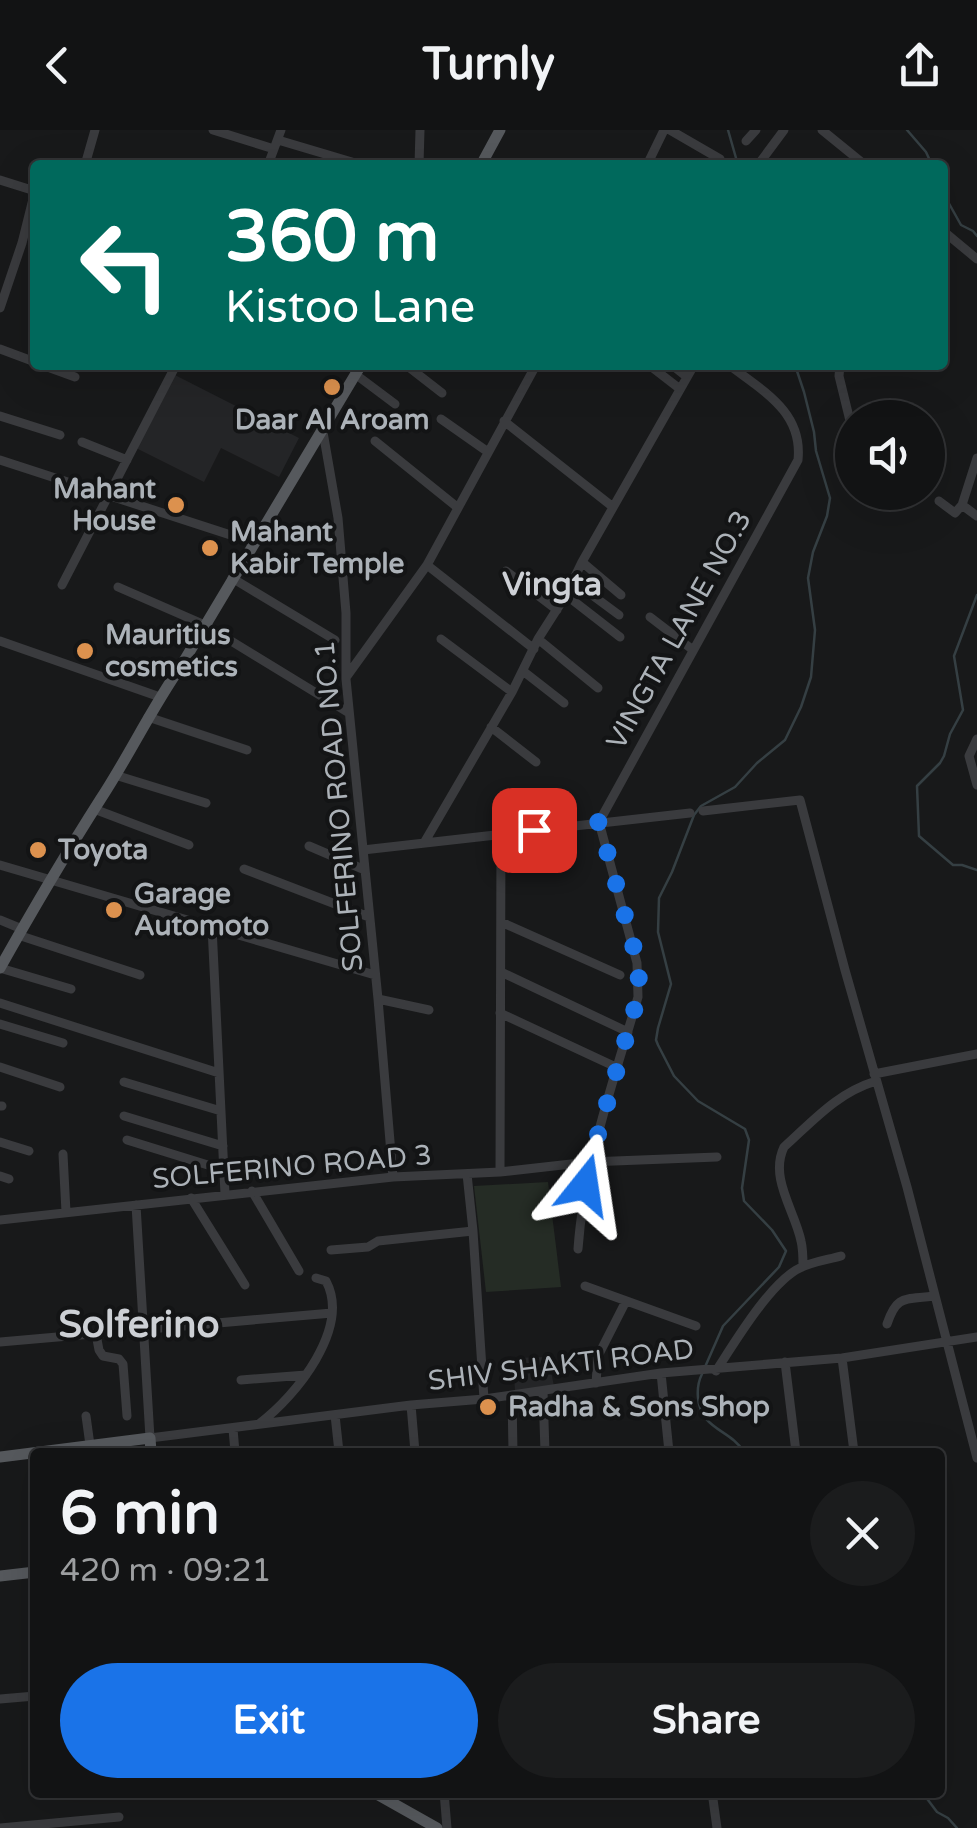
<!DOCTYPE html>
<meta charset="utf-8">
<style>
:root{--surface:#121314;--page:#1b1c1d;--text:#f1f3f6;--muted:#9c9ea0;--line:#313234;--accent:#1a73e8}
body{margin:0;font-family:"Varela Round",sans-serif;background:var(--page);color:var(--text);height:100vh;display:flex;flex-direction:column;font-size:38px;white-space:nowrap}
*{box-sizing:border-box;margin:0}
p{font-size:32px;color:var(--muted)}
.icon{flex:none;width:55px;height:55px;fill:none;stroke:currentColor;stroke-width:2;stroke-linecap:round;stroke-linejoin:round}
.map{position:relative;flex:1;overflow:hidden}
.panel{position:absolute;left:30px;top:1318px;width:915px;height:350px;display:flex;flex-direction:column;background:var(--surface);border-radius:10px;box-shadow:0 10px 40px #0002,0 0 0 2px var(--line)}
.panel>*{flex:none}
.top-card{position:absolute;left:30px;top:30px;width:918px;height:210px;border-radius:10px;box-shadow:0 10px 40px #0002,0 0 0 2px var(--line);background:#00695c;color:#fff;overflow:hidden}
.fabs{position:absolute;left:835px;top:270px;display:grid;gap:20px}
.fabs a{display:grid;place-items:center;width:110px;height:110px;border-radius:50%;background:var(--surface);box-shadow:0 10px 40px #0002,0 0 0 2px var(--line);font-size:50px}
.pin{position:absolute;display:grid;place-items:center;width:85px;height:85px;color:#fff;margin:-42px;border-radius:20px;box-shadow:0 5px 15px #0006}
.me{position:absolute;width:110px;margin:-55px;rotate:15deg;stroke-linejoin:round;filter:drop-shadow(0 0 8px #0008)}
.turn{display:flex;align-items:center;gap:35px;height:210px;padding:0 30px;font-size:45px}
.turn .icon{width:130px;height:130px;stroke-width:2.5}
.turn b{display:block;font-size:70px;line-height:85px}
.round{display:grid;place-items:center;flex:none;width:105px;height:105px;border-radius:52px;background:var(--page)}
.summary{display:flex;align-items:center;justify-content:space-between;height:170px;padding:0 30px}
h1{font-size:60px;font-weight:700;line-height:75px}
.primary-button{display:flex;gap:20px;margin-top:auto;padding:20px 30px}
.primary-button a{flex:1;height:115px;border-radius:60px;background:var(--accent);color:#fff;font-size:40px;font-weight:700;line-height:115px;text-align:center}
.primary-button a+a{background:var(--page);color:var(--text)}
header{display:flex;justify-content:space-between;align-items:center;height:130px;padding:0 30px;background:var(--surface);font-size:45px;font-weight:700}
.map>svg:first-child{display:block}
.built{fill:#242527}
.green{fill:#252c25}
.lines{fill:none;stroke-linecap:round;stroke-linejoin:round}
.stream{stroke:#353f43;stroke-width:2.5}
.minor{stroke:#3a3b3e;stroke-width:9}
.major{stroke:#56595d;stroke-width:11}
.route{stroke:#1a73e8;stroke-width:18;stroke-dasharray:0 32.4}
.poi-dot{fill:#dc914e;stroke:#131415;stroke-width:4}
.labels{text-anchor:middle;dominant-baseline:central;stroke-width:8;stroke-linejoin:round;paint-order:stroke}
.poi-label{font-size:28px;font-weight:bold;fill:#acb2b8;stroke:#131415;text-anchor:start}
.street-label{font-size:28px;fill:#acb2b8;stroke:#131415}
.quarter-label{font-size:32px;font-weight:bold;fill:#cdd0d5;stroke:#131415}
.district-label{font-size:38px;font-weight:bold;fill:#cdd0d5;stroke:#131415}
</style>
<header><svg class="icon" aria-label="back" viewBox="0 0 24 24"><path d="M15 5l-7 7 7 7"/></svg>Turnly<svg class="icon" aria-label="share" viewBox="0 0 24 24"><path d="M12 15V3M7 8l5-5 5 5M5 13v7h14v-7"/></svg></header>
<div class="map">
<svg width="977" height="1698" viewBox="0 0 977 1698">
<rect width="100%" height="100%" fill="#18191a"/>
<path class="built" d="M173 244 299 308 279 347 221 318 204 352 136 318Z
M548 1227 554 1256 515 1261 513 1228Z"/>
<path class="green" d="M548 1052 561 1157 486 1162 474 1056Z"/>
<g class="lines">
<path class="stream" d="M728 0 738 35
M907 0 926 22 932 35
M942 61 961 95 973 101 977 106
M977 465 954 526 963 580 950 604 944 626 940 633 917 656 919 706 953 735H962L977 740
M705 1237 723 1196 779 1137 786 1121 772 1100 744 1071 742 1058 749 1010 745 999 698 971 674 946 658 915 656 910 658 898 671 854 658 802 659 768 672 742 694 685 701 676 735 657 757 633 785 610 801 577 811 547 815 500 808 448 813 422 827 386 830 368 816 321 814 302 804 262 795 235
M702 1244C698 1252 697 1258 698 1268 701 1300 730 1299 744 1322
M922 1662 937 1682 948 1688 957 1698"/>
<path class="minor" d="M213 0 274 19
M670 0 720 29 723 35
M822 0 865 35
M278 10 362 35
M746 11 756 0
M85 35 95 0
M268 35 281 0
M419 35 420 0
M647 35 664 0
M758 35 784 0
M0 50 35 61 22 113 0 178
M942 100 977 129
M0 219 35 232
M42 235 75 247
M406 235 442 263
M649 235 680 259
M672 235 687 247
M840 235 839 246 852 299
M355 244 395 274
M0 286 60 305
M441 289 488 322
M504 291 613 377
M323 302 338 388 346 483V549L378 869 393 1047
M375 311 457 377
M82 312 127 330
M977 328 962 375 977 386
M0 330 255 413
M939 371 955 383 962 375
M582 432 621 465
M427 435 534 519
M506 441 557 480
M232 448 335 510
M573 451 619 485
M62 455 176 235
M118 457 205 495 349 583
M566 465 620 507
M650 487 693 520
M441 509 512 562
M538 509 598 558
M0 511 160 567
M523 541 564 573
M347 546 427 435 536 235
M148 587 247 620
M491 597 536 632
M977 609 969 626 977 655
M115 645 206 673
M94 679 189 715
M703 681 800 670 845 840 907 1057 977 1328
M599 692 798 330C803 282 763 261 729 235
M424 713 512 562 538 509 566 465 582 432 694 235
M309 716 365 740
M363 720 690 683
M0 735 375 845
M244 739 369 787
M0 790 22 799
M501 792 620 845
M212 797 225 1064
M18 805 140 845
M0 838 71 859
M501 842 628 902
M378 869 429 880
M0 873 219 943
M500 883 618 938
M0 894 63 913
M0 937 60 957
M874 944 977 924
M124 952 221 981
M0 976H2
M124 986 223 1016
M127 1010 224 1040
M0 1012 29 1021
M63 1024 66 1082
M500 1042 501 704
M467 1044 473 1101 484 1269
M0 1046 9 1049
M252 1061 299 1141
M191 1068 245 1155
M136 1075 150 1308 411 1275 484 1269 661 1243 842 1228 977 1207
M0 1090 393 1047 500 1042 589 1032 717 1027
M578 1119C584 1033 614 950 638 867L637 833 599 692
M331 1120 368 1117 378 1111 473 1101
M803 1136C803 1128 803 1119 801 1111 795 1081 769 1048 784 1017 814 990 837 963 876 951
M585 1156 696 1196
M887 1194C897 1164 905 1170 934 1166
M96 1204 99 1220 103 1226 119 1229 123 1234 127 1286
M0 1212 332 1183
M842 1228 854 1322
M785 1232 796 1322
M716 1241C735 1212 767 1158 796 1140 809 1132 827 1130 841 1126
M661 1243 669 1322
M241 1250 306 1245
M596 1253 598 1226 626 1171
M543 1261 545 1322
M512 1266 513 1322
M411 1275 415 1322
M335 1285 339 1322
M86 1286 90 1315
M260 1293C296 1266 351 1198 326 1151L316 1148
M233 1299 235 1322
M0 1569 35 1566
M444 1662 447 1698
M712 1662 717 1698
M0 1698 119 1687"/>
<path class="major" d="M481 35 500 0
M0 838C32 781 65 725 100 670 129 626 151 579 181 536L361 235
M0 1327 150 1308 151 1322
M0 1446 35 1442
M373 1662 437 1698"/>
</g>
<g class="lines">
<path class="route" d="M534 700 599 692 638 833 639 853 638 867 590 1032 585 1055"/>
</g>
<g class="poi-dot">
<circle cx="332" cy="257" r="10"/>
<circle cx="176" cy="375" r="10"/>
<circle cx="210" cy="418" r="10"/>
<circle cx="85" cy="521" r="10"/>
<circle cx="38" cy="720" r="10"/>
<circle cx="114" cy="780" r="10"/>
<circle cx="488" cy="1277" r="10"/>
</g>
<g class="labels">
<g class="poi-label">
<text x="332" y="290" text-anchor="middle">Daar Al Aroam</text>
<text x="156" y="359" text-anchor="end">Mahant<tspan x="156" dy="32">House</tspan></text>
<text x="230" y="402">Mahant<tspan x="230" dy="32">Kabir Temple</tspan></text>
<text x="105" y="505">Mauritius<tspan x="105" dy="32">cosmetics</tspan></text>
<text x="58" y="720">Toyota</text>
<text x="134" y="764">Garage<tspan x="134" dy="32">Automoto</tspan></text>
<text x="508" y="1277">Radha &amp; Sons Shop</text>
</g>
<g class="street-label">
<text transform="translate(679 500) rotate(-61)">VINGTA LANE NO.3</text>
<text transform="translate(339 676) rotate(-95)">SOLFERINO ROAD NO.1</text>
<text transform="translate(292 1037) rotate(-5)">SOLFERINO ROAD 3</text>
<text transform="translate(561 1235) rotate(-7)">SHIV SHAKTI ROAD</text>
</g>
<g class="quarter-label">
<text x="552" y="455">Vingta</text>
</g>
<g class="district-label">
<text x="139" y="1195">Solferino</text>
</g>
</g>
</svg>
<div class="fabs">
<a><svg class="icon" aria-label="sound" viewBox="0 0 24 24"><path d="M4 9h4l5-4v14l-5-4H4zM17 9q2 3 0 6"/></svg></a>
</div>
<div class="pin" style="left:534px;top:700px;background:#d93025"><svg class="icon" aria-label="arrive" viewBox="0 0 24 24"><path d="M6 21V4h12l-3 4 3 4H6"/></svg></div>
<svg class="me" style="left:585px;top:1055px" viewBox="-20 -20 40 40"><path d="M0-17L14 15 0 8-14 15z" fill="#1a73e8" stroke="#fff" stroke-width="4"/></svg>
<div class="top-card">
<div class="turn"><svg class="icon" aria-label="left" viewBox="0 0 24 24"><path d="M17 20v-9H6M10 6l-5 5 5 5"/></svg><div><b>360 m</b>Kistoo Lane</div></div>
</div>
<section class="panel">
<div class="summary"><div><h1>6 min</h1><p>420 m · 09:21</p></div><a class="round"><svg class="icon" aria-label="close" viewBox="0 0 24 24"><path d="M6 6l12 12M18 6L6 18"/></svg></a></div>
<div class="primary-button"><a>Exit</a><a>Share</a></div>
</section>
</div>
